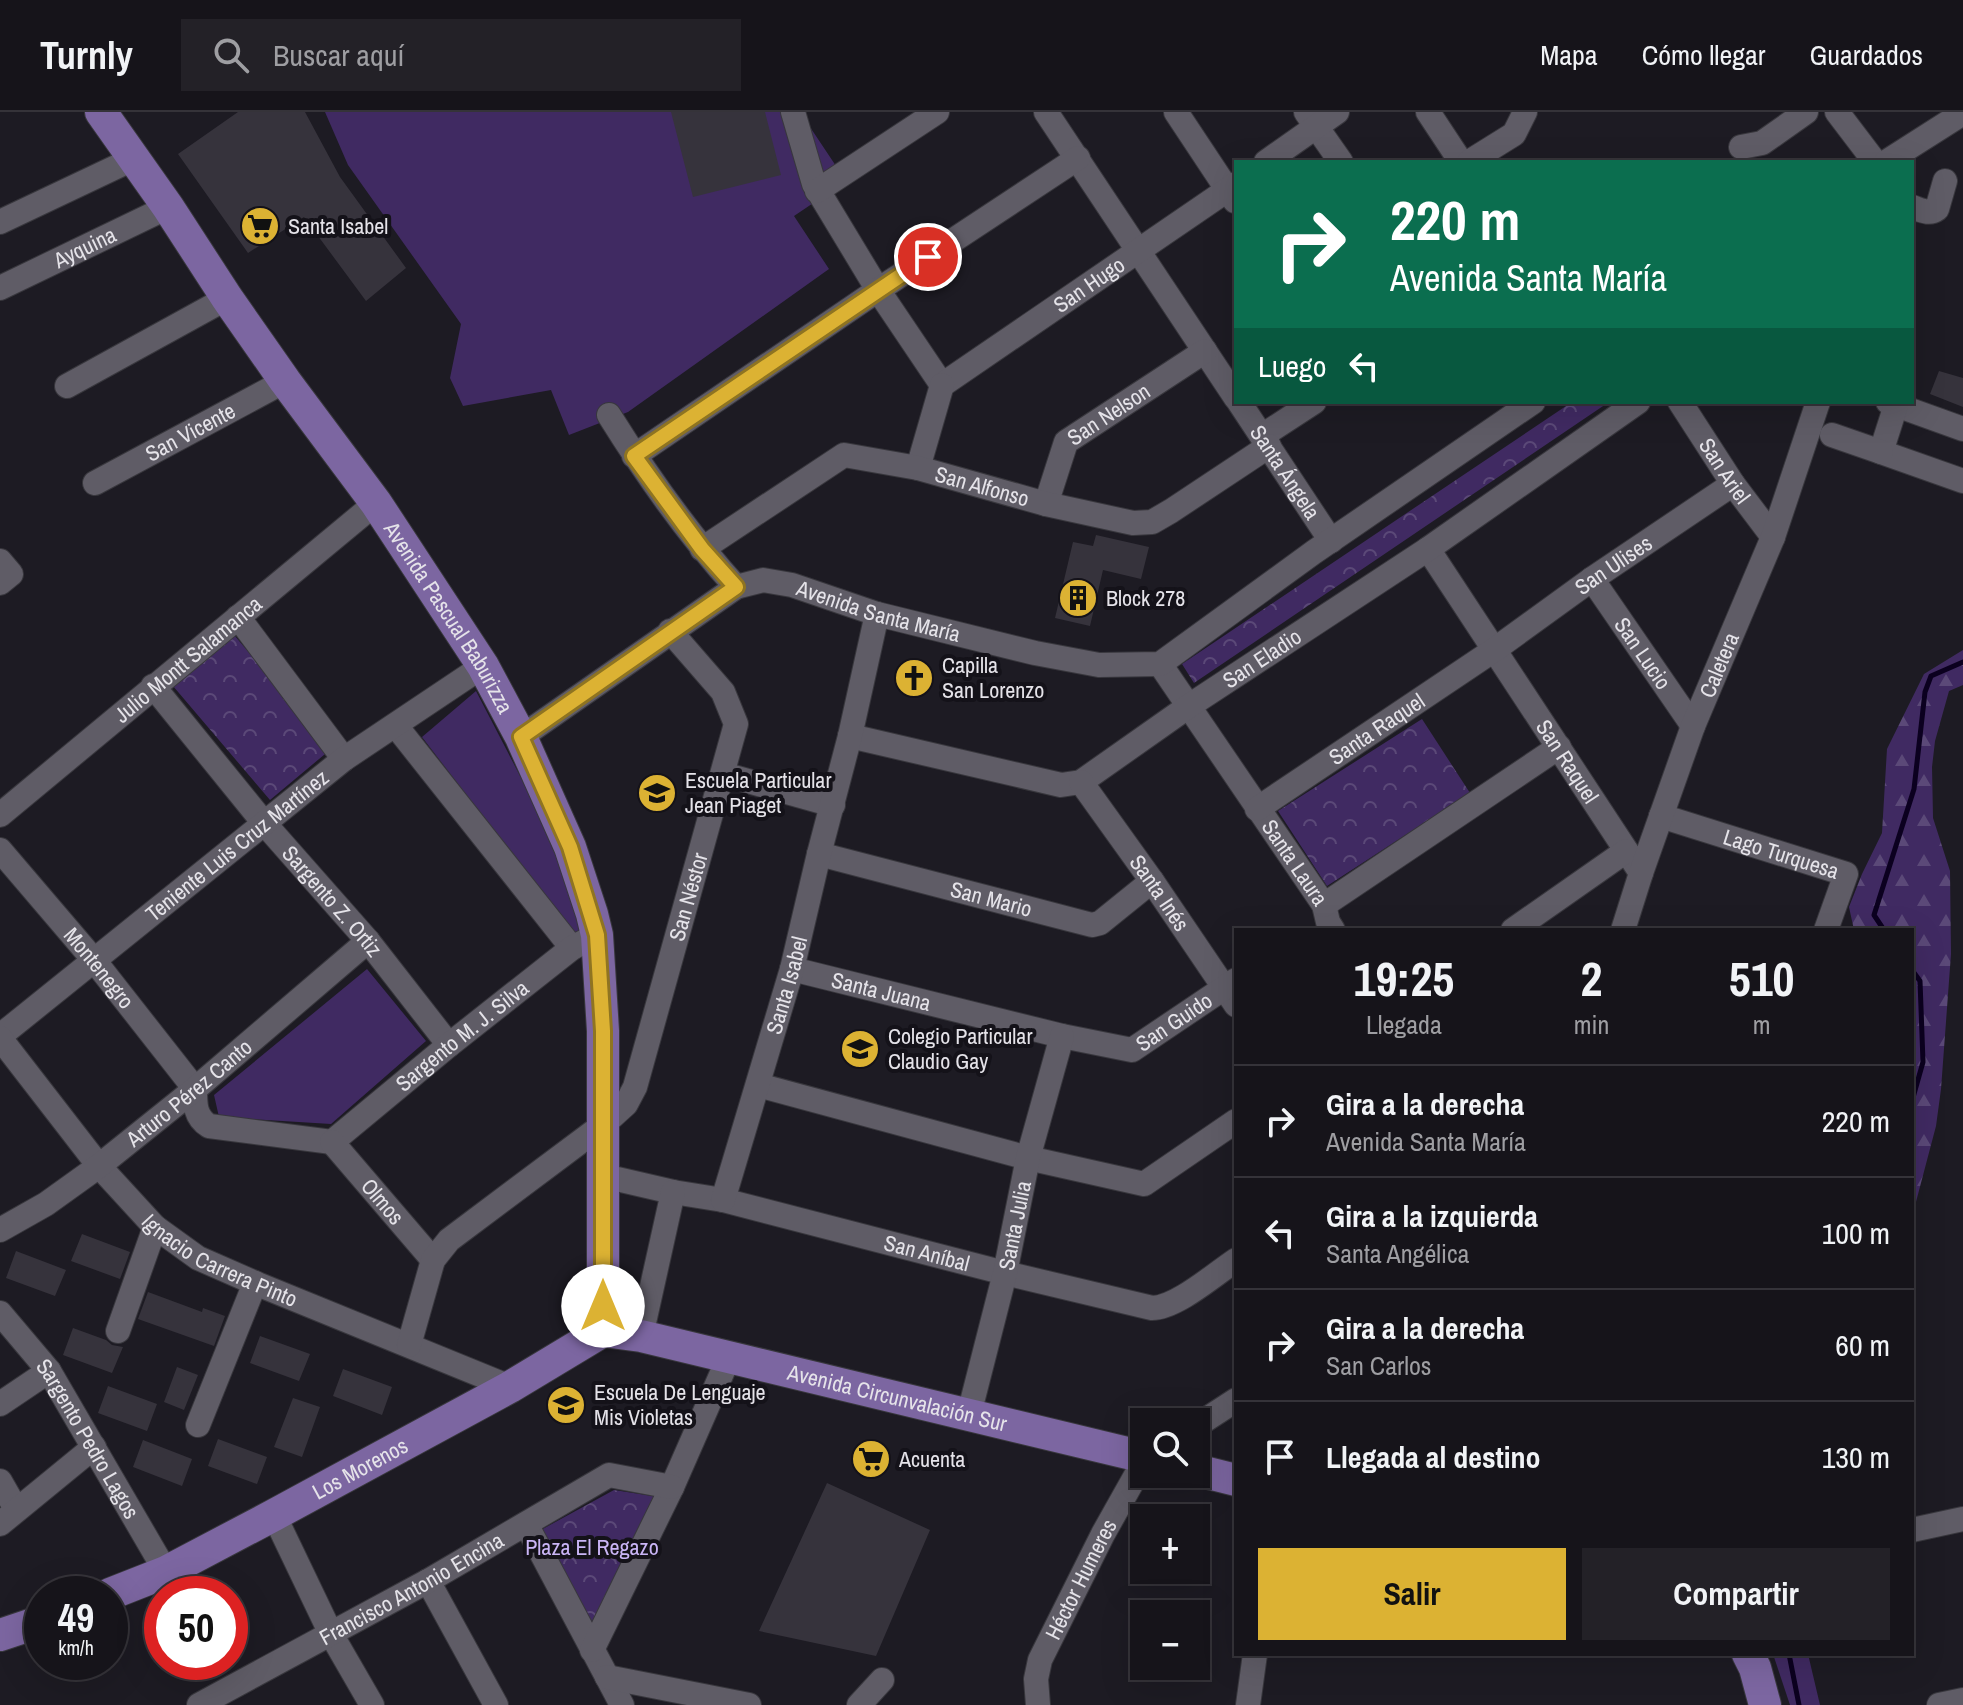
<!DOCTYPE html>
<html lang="es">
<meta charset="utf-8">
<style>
:root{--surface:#16141a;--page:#232127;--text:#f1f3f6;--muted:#9e9ea2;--line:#353339;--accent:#dcb233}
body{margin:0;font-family:"Archivo Narrow",sans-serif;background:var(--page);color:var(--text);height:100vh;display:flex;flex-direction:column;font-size:30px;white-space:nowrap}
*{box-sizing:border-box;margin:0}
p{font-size:26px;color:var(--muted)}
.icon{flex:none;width:44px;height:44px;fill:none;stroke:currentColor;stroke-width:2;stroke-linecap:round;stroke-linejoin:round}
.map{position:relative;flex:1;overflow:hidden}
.side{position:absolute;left:1234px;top:816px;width:680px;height:728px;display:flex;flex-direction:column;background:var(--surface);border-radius:0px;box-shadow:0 8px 32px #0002,0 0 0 2px var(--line)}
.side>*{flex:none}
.top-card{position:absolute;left:1234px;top:48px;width:680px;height:244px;border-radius:0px;box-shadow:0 8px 32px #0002,0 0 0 2px var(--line);background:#0b6e4f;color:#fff;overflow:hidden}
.tools{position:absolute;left:1130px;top:1296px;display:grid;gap:16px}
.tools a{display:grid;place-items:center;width:80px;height:80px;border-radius:0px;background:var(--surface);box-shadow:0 8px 32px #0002,0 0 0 2px var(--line);font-size:40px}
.speed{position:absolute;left:24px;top:1464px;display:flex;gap:16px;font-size:40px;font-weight:700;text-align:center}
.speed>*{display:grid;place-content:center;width:104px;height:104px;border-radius:50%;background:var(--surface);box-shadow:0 8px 32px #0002,0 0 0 2px var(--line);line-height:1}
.speed small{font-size:20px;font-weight:400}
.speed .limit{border:12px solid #d22;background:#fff;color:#111}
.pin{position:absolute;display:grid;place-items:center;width:68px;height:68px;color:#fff;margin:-34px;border:4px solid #fff;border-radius:50%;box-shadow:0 2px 8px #0007}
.me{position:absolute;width:88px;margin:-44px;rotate:0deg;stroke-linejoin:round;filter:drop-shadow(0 0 6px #0008)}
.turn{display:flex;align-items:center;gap:28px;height:168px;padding:0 24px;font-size:36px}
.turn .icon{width:104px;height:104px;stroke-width:2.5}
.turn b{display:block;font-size:56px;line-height:68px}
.then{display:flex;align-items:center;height:76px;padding:0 24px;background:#0003;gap:16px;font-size:30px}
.eta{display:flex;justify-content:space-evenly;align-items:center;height:136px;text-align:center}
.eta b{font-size:48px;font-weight:700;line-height:56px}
.button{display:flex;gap:16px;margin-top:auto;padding:16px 24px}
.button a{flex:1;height:92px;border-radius:0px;background:var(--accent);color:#111;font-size:32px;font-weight:700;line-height:92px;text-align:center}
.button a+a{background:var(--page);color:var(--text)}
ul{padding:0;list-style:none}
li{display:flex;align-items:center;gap:24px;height:112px;padding:0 24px;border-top:2px solid var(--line)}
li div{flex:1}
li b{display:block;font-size:30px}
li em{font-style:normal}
header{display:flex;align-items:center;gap:48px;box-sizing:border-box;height:112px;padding:0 40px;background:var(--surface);border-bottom:2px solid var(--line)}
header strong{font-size:38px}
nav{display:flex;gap:44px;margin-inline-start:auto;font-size:28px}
.search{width:560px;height:72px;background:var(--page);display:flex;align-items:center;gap:20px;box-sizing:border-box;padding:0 28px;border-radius:0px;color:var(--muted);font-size:30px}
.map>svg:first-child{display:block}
.green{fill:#402a62}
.forest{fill:url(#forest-firs)}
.park{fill:url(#park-crowns)}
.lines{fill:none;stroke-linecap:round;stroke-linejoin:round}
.stream{stroke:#0b001f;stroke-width:5}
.building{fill:#36333c}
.minor-casing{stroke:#38373d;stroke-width:26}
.major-casing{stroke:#38373d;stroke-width:34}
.minor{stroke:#5f5c66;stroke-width:24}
.major{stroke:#7c66a1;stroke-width:32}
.route-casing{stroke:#8f7421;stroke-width:20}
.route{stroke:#dcb233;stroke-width:14}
.labels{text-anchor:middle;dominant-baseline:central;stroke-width:8;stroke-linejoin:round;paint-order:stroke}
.poi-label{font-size:22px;fill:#e5e3e9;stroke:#141219;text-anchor:start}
.street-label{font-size:22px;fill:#e5e3e9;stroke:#141219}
.park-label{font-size:22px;fill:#cab5f6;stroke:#141219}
</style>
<header>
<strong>Turnly</strong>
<div class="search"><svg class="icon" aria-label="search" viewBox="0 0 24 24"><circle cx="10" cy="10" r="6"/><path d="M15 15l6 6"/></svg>Buscar aquí</div>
<nav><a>Mapa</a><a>Cómo llegar</a><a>Guardados</a></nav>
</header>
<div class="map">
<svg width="1963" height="1593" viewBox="0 0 1963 1593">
<defs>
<pattern id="forest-firs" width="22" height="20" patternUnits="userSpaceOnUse" patternTransform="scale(2)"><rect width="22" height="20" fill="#402a62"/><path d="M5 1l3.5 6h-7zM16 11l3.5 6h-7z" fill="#5b4978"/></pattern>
<pattern id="park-crowns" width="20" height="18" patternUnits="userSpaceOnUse" patternTransform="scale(2)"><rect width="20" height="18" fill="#402a62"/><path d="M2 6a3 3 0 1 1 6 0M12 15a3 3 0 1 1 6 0" fill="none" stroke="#5b4978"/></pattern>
</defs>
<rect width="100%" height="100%" fill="#1d1b23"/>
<path class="green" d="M325 0H800L846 69 794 104 829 157 628 300 569 323 551 278 463 294 450 266 461 212 348 53Z
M476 579 558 737 588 818 578 829 422 625Z
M367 857 426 929 331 1012 219 1005 214 983Z
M1773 1542H1808L1820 1593H1790Z"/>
<path class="forest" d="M1963 538V573L1949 579 1935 629 1932 655 1933 706 1950 759 1951 842 1941 977 1936 1014 1912 1105V818H1854L1849 795 1862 762 1882 721 1887 637 1924 562Z"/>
<path class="park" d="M1572 290H1609L1194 571 1182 552Z
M234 523 331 637 270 688 173 574Z
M1422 607 1470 681 1327 774 1278 699Z
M614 1378 659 1385 601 1505 589 1511 539 1419Z"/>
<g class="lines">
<path class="stream" d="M1884 818 1874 803 1914 677 1925 580 1931 564 1963 550
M1912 858 1920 869 1923 950 1912 989
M1789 1542 1799 1593"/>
</g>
<path class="building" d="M238 0H305L340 65 406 156 366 189 304 105 248 141 178 42Z
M671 0H765L781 63 693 85Z
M1939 259 1963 266V295L1930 282Z
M1096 423 1149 435 1141 467 1103 458 1090 514 1055 506 1073 430 1093 434Z
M82 1122 130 1140 120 1167 71 1149Z
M16 1139 66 1158 55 1184 6 1166Z
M148 1180 202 1200 203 1196 225 1204 214 1234 138 1207Z
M73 1216 106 1228 112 1233 123 1235 112 1261 63 1243Z
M260 1224 310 1242 299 1269 250 1251Z
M177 1255 198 1263 184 1298 164 1290Z
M343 1257 392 1275 382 1303 333 1284Z
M108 1274 157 1292 147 1319 98 1301Z
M293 1286 320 1295 302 1345 274 1335Z
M218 1327 267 1345 257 1372 208 1354Z
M143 1328 192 1347 182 1374 133 1355Z
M827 1371 930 1418 876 1544 759 1519Z"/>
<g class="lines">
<g class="minor-casing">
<g id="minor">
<path d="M793 0 814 72 878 178 942 273"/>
<path d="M1046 0 1236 286"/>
<path d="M1176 0 1235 89"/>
<path d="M1306 0 1341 50"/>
<path d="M1428 0 1461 50"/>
<path d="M1837 0 1875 50"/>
<path d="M1741 35 1762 31 1806 0"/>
<path d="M1266 50 1337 0"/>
<path d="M1469 50 1514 22 1525 0"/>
<path d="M1886 50 1963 1"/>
<path d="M817 79 937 0"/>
<path d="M1912 95C1921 98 1929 103 1937 97L1945 69"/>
<path d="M0 110 135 46"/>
<path id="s1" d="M0 176 168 95"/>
<path id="s2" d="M942 273 1236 72"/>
<path d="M67 274 227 186"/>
<path id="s3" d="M1239 290 1331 429"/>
<path id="s4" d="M1680 290 1733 372 1773 425"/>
<path d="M1888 290 1963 317"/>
<path d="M1896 293 1881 340 1963 369"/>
<path d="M609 303C647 364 688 422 736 475"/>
<path d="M1832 323 1881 340"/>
<path d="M1262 324 1314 290"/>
<path d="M634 344 878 178 1078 46"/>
<path d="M918 356 942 273"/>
<path id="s5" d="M95 371 285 269"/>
<path id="s6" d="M1046 392 1066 330 1205 239"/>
<path id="s7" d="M702 437 844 343 918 356 1046 392 1133 411 1152 410 1171 399 1269 334"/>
<path id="s8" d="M1428 437 1641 761"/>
<path d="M0 449 11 462 0 471"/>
<path id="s9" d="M1592 467 1693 614"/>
<path d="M238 505 344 647"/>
<path id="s10" d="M1160 552 1324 793 1328 810 1333 818"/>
<path id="s11" d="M153 574 264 711 368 829 449 933"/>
<path d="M396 614 572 836"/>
<path id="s12" d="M850 624 1061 673 1081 670 1189 594 1428 437 1638 290"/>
<path id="s13" d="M521 625 736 475 763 468 792 473 877 502 1035 541 1099 553 1160 552 1314 440 1533 290"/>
<path d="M723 662 833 693"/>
<path id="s14" d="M1081 670 1152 769 1236 893"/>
<path id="s15" d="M1257 697 1494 538 1592 467 1733 372"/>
<path id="s16" d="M0 703 376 391"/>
<path id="s17" d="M1661 704 1846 762 1826 818"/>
<path id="s18" d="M0 738 93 847 195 977C195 993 195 1005 209 1014L332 1030"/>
<path id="s19" d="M819 742 1092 813 1100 811 1152 769"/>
<path d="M1324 793 1559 635"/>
<path d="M1513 818 1626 739"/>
<path id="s20" d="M1623 818 1641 761 1693 614 1773 425 1818 290"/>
<path id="s21" d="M792 857 1062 924 1132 938 1236 868"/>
<path id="s22" d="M0 924 344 647 483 554"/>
<path id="s23" d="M0 926 99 1054 155 1115 198 1146 255 1171 510 1275"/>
<path d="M758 973 1028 1046 1144 1072 1236 1009"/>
<path id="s24" d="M332 1030 449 933 572 836 597 823"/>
<path id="s25" d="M332 1030 433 1148"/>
<path id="s26" d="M604 1064 673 1080 723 1088 1005 1161 1152 1196C1176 1196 1215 1162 1236 1148"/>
<path id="s27" d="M723 1088 792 857 819 742 850 624 877 502"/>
<path id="s28" d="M0 1118 46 1092 99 1054 195 977 368 829"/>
<path id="s29" d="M0 1201 49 1259 166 1460"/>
<path d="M118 1219 155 1115"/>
<path d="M641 1224 673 1080"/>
<path id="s30" d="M409 1233 433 1148 449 1128 604 1012 626 992 635 975 736 612 723 580 670 519"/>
<path d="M0 1292 49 1259"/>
<path id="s31" d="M969 1302 1005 1161 1028 1046 1062 924"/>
<path d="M198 1313 255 1171"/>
<path d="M1196 1314 1236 1288"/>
<path d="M0 1369 16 1397"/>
<path d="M274 1403 331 1522 372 1593"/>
<path d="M0 1412 94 1335"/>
<path d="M526 1412 622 1593"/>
<path d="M1912 1418 1963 1407"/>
<path d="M428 1469 496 1593"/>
<path d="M592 1538 672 1375 729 1245"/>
<path d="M607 1565 749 1593"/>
<path id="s32" d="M199 1593 428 1469 609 1363 672 1375"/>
<path d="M859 1593 882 1568"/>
<path id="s33" d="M1038 1593 1036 1567 1040 1548 1103 1422 1144 1349"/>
<path d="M1248 1593 1255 1542"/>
<path d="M1939 1593 1963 1588"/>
</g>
</g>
<g class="major-casing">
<g id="major">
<path id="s34" d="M101 0 168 95 227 186 285 269 376 391 483 554 521 625 570 735 592 802 597 823 603 919V1219"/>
<path id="s35" d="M603 1219 641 1224 1144 1345"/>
<path d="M1196 1358 1236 1368"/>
<path id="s36" d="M110 1482 166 1460 274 1403 510 1275 603 1219"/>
<path d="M0 1523 42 1509"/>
<path d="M1748 1542 1755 1556 1765 1593"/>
</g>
</g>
<use href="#minor" class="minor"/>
<use href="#major" class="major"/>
</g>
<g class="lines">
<g class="route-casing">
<path id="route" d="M603 1194V919L597 823 570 735 521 625 736 475 702 437 634 344 928 145"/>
</g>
<use href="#route" class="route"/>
</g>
<defs>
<g id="supermarket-disc" transform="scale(2)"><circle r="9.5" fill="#dcb233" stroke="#141219"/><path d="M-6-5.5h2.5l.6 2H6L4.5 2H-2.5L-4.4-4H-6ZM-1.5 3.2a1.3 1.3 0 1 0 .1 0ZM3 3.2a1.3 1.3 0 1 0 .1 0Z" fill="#111"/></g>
<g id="building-disc" transform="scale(2)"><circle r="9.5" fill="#dcb233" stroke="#141219"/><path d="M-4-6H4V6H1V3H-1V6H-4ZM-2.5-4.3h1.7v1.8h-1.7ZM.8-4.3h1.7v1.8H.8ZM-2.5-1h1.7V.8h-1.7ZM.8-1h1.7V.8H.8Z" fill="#111"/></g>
<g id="church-disc" transform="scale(2)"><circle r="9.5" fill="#dcb233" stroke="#141219"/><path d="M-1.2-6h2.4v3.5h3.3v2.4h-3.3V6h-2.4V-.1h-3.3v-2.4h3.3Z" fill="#111"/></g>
<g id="school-disc" transform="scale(2)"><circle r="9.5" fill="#dcb233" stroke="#141219"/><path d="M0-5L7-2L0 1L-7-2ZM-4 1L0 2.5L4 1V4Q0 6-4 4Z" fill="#111"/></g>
</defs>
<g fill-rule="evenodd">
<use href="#supermarket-disc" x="260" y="114"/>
<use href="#building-disc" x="1078" y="486"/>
<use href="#church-disc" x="914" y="566"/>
<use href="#school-disc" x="657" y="681"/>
<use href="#school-disc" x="860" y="937"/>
<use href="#school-disc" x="566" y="1293"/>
<use href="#supermarket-disc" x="871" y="1347"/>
</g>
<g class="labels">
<g class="poi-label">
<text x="288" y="114">Santa Isabel</text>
<text x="1106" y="486">Block 278</text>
<text x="942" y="553">Capilla<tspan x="942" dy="25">San Lorenzo</tspan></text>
<text x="685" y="668">Escuela Particular<tspan x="685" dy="25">Jean Piaget</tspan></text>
<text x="888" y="924">Colegio Particular<tspan x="888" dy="25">Claudio Gay</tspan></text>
<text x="594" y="1280">Escuela De Lenguaje<tspan x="594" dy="25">Mis Violetas</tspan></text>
<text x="899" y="1347">Acuenta</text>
</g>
<g class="street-label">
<text stroke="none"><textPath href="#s1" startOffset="94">Ayquina</textPath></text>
<text stroke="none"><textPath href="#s2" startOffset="178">San Hugo</textPath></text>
<text stroke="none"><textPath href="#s6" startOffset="116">San Nelson</textPath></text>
<text stroke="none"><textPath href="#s5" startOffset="108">San Vicente</textPath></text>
<text stroke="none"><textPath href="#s4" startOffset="82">San Ariel</textPath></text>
<text stroke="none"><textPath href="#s3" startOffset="84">Santa Ángela</textPath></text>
<text stroke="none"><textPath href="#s7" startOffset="312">San Alfonso</textPath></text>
<text stroke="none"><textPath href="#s15" startOffset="432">San Ulises</textPath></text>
<text stroke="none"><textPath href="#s13" startOffset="410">Avenida Santa María</textPath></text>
<text stroke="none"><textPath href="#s34" startOffset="614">Avenida Pascual Baburizza</textPath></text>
<text stroke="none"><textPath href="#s9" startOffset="90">San Lucio</textPath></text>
<text stroke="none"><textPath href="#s16" startOffset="244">Julio Montt Salamanca</textPath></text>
<text stroke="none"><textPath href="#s12" startOffset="456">San Eladio</textPath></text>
<text stroke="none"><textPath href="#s20" startOffset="282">Caletera</textPath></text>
<text stroke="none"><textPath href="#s15" startOffset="144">Santa Raquel</textPath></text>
<text stroke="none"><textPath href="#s8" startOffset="254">San Raquel</textPath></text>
<text stroke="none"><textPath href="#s22" startOffset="304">Teniente Luis Cruz Martínez</textPath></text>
<text stroke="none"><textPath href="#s17" startOffset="126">Lago Turquesa</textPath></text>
<text stroke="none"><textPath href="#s10" startOffset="240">Santa Laura</textPath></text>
<text stroke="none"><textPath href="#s14" startOffset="136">Santa Inés</textPath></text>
<text stroke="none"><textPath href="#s30" startOffset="554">San Néstor</textPath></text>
<text stroke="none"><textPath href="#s19" startOffset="178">San Mario</textPath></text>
<text stroke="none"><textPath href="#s11" startOffset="280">Sargento Z. Ortiz</textPath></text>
<text stroke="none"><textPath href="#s18" startOffset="154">Montenegro</textPath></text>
<text stroke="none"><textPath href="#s27" startOffset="224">Santa Isabel</textPath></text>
<text stroke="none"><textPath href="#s21" startOffset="92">Santa Juana</textPath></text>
<text stroke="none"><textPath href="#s21" startOffset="400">San Guido</textPath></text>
<text stroke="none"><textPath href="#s24" startOffset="168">Sargento M. J. Silva</textPath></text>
<text stroke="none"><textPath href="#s28" startOffset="234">Arturo Pérez Canto</textPath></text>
<text stroke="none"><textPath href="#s25" startOffset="78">Olmos</textPath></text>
<text stroke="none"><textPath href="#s31" startOffset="194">Santa Julia</textPath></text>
<text stroke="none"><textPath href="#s26" startOffset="332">San Aníbal</textPath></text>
<text stroke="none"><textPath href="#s23" startOffset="318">Ignacio Carrera Pinto</textPath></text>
<text stroke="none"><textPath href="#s35" startOffset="302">Avenida Circunvalación Sur</textPath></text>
<text stroke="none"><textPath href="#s29" startOffset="154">Sargento Pedro Lagos</textPath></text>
<text stroke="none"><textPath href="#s36" startOffset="280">Los Morenos</textPath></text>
<text stroke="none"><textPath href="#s33" startOffset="136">Héctor Humeres</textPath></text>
<text stroke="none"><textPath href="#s32" startOffset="242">Francisco Antonio Encina</textPath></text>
</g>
<g class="park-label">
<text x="592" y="1435">Plaza El Regazo</text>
</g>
</g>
</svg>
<div class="tools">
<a><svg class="icon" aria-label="search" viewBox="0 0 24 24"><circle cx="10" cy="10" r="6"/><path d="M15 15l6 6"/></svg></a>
<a>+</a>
<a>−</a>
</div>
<div class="speed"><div>49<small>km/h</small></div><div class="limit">50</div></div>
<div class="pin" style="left:928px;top:145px;background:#d93025"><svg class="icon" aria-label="arrive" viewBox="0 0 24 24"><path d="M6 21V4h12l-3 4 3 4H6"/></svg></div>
<svg class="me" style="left:603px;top:1194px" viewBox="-20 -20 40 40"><circle r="19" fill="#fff"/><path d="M0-13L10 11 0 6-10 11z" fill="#dcb233"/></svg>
<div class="top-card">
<div class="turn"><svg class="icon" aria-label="right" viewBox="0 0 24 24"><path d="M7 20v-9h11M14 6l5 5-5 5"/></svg><div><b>220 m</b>Avenida Santa María</div></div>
<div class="then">Luego<svg class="icon" aria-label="left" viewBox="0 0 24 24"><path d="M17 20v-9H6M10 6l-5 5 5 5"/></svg></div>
</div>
<section class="side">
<div class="eta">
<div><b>19:25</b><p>Llegada</p></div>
<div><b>2</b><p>min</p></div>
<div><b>510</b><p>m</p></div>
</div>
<ul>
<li><svg class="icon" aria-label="right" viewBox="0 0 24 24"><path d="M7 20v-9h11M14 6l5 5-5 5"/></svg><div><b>Gira a la derecha</b><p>Avenida Santa María</p></div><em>220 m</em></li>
<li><svg class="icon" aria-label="left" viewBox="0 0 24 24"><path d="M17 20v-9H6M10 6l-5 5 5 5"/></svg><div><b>Gira a la izquierda</b><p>Santa Angélica</p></div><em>100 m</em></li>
<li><svg class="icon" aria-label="right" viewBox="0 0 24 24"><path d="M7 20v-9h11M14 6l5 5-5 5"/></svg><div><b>Gira a la derecha</b><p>San Carlos</p></div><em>60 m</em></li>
<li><svg class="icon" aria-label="arrive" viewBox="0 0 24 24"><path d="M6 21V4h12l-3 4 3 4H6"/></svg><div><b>Llegada al destino</b></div><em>130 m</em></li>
</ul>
<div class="button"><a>Salir</a><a>Compartir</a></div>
</section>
</div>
